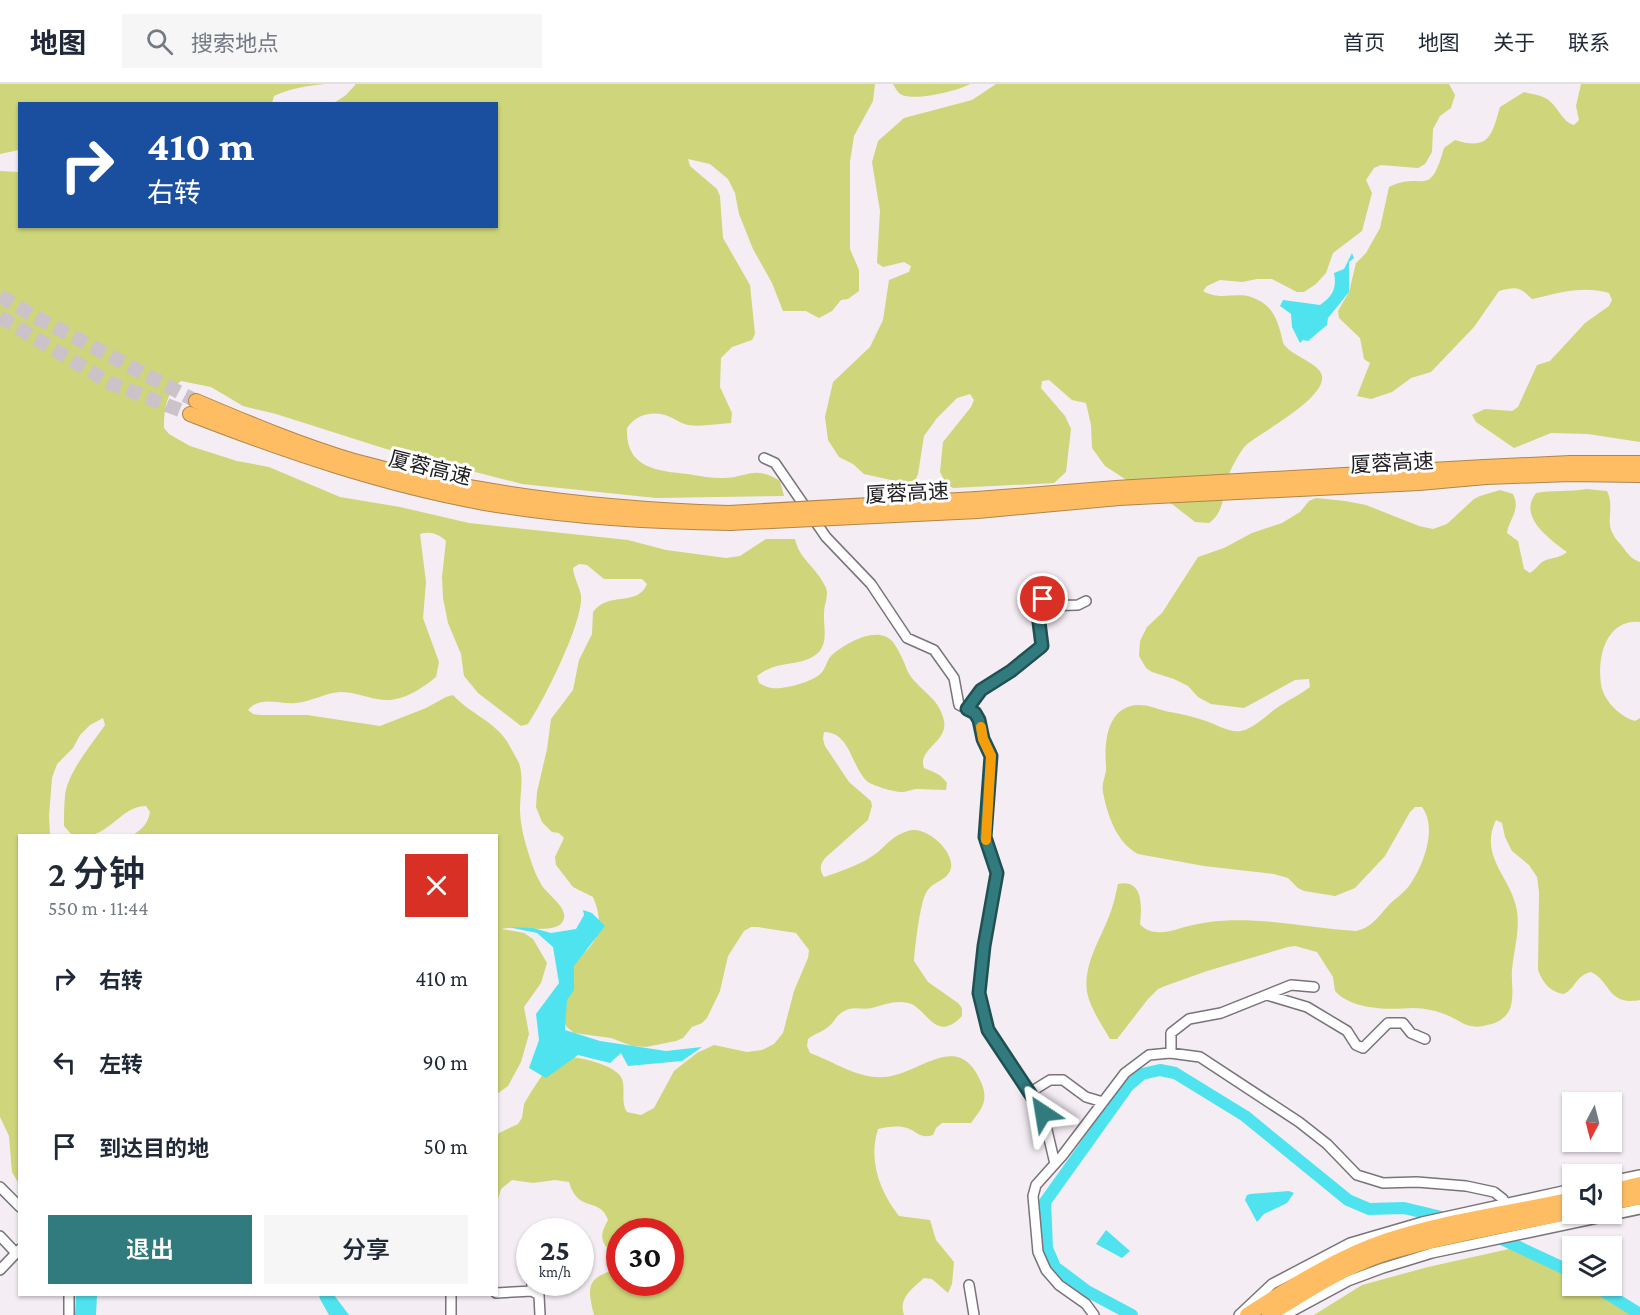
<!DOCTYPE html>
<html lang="zh">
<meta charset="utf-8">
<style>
:root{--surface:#fff;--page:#f6f6f7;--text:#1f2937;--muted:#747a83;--line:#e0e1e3;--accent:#317b7e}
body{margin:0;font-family:"Crimson Pro","Noto Sans SC",serif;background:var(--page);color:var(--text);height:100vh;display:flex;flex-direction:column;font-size:22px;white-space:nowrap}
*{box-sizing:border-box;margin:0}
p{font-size:20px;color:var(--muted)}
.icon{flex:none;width:33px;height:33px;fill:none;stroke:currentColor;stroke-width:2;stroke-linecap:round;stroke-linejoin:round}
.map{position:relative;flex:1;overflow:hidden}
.side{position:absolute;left:18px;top:750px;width:480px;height:462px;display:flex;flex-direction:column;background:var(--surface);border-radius:0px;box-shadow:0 2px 4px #0004}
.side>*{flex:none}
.banner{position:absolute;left:18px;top:18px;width:480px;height:126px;border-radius:0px;box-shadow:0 2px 4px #0004;background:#1a4fa0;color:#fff;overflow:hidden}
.needle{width:39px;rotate:187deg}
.tools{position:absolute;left:1562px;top:1008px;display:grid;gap:12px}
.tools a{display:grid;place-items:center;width:60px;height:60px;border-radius:0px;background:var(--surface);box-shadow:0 2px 4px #0004;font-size:30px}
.speed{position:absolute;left:516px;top:1134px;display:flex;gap:12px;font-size:30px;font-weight:700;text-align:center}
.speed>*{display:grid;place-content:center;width:78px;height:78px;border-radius:50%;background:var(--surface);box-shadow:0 2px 4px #0004;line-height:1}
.speed small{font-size:15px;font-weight:400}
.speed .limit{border:9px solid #d22;background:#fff;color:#111}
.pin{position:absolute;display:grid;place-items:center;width:51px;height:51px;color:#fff;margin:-26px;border:3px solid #fff;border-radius:50%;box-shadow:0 2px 6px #0007}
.me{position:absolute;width:66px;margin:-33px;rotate:327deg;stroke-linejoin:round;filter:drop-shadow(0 0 4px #0008)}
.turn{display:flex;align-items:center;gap:21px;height:126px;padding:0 30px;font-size:27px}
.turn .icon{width:78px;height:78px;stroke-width:2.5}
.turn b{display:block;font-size:42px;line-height:51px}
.round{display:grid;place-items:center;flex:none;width:63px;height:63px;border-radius:0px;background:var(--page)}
.overview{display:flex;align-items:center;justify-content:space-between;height:102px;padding:0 30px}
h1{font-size:36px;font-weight:600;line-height:45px}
.cta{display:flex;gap:12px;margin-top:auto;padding:12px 30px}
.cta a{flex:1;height:69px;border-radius:0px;background:var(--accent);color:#fff;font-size:24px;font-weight:600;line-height:69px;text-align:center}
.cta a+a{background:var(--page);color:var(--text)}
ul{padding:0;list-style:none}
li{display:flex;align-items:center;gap:18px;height:84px;padding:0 30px}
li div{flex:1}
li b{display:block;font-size:22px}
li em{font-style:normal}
header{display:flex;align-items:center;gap:36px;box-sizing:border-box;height:84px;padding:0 30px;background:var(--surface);border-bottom:2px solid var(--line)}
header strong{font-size:28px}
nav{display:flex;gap:33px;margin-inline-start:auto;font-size:21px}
.search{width:420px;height:54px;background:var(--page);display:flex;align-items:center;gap:15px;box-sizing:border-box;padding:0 21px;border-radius:0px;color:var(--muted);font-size:22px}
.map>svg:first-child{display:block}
.green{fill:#ced57a}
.water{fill:#4fe3ef}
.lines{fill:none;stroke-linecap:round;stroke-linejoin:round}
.river{stroke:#4fe3ef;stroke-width:12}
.highway-tunnel{stroke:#cac3ca;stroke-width:14;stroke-dasharray:14 7;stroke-linecap:butt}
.minor-casing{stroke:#7a737a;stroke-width:12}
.highway-casing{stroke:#b0854c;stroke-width:16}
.minor{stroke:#fff;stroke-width:9}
.highway{stroke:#febd63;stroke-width:14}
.highway-bridge-casing{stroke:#b0854c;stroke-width:16;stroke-linecap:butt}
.highway-bridge{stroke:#febd63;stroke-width:14}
.route-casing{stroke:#205052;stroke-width:15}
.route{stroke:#317b7e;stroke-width:10}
.slow{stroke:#f59e0b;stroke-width:10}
.labels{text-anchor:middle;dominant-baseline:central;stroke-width:6;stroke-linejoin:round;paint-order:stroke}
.street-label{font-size:21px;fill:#201d20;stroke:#fff}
</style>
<header>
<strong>地图</strong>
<div class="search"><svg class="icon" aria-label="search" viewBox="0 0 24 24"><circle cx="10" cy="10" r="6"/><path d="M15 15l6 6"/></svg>搜索地点</div>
<nav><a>首页</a><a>地图</a><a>关于</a><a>联系</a></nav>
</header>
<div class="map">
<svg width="1640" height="1231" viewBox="0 0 1640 1231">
<rect width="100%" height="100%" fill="#f4edf4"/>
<path class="green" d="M0 0H325C307 2 291 4 274 12L272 19 20 20 19 66 0 70Z
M356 0H875L873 17 854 52 850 78V165L859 186V207L848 215 841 216 832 227 819 234 806 227H783L772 199 753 165 739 130 735 109 728 95 710 80 688 75 690 82 717 105 720 112 723 154 750 201 755 250 752 256 732 263 721 274 720 303 732 329 731 339C717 340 701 343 688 341 679 339 673 333 665 331 650 327 636 331 627 344 625 384 657 387 688 390 699 392 710 394 721 394 746 395 754 380 780 397L784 412 656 414 522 400 383 364 276 330 243 322 211 303 181 297C166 308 164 327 164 344L169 350 190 362 237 377 269 383 340 413 400 423 469 439 628 456 666 466 726 474 740 472 766 455H795C799 475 817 484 825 502 830 511 824 519 824 529 823 544 830 562 814 572 796 583 777 576 757 592L759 599C763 601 767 604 772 604 783 606 811 598 819 591 826 586 826 577 831 572 844 560 878 540 893 558 898 565 904 577 907 586 916 605 940 613 944 637 948 658 917 665 924 684 934 688 941 690 947 699L946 706C936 706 927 705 918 705 913 705 909 707 904 708 897 709 874 702 868 698 851 684 851 648 824 648L823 655 825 662 849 698 871 717 872 722 868 736 825 774C820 781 819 785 824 793 842 787 863 780 878 768 888 759 894 751 908 747 925 741 954 766 951 784 948 797 932 797 926 809 920 819 915 863 914 877L928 898 958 919 962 924V932C935 961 926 922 908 919 895 916 884 921 872 924 864 926 856 923 849 925 835 930 837 936 828 943 822 948 814 950 808 955L807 962 810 969C835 978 857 995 885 993 921 990 958 945 981 998 989 1017 982 1024 971 1039H942L936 1044 933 1051C920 1055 918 1048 907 1044 897 1041 887 1043 878 1045 868 1077 880 1108 899 1132L930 1136 936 1156 954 1178 952 1200 948 1209 932 1195 924 1194C913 1204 898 1214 904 1231H594C586 1200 588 1194 619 1184L620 1198H670V1148H620L619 1163H606C599 1152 603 1146 608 1136 600 1112 578 1130 569 1098L555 1096 533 1099 512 1096 501 1105 497 1118V1050L518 1040 522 1034 524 1020 531 1008 547 984 564 972C578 973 616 980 622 995 626 1006 620 1017 627 1028L641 1031 654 1024 674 987 697 969 714 961 747 968 762 966 774 960 783 949 794 907 808 874 809 866 796 849 758 843H751L744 847 728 872 720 907 707 934 702 939 692 943 683 954 676 957 646 963 632 962 611 954 574 949 568 944 559 933C562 921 568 887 573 878 575 874 581 872 584 869 602 853 602 834 593 813L573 803 556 781 555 773 564 754 559 749 552 748 542 738 536 723 537 708 547 665 551 635 573 606 579 576 592 550 593 528C608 507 638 523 647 500L642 495H604L587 481 579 480 573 484C574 494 579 502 581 511 584 537 543 618 528 640L521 642 478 609 464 592 461 570 448 539 443 514 442 493 446 457C439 450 430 447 420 450L426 498 423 534 439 578 436 593C420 606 399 620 377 615 365 613 354 608 341 608 327 608 311 618 296 619 279 621 261 611 248 626L253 630 261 631H307L380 642 426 624 446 613 453 611C469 629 496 638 508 659 511 665 516 673 519 679 524 694 520 710 520 725 520 742 525 758 530 774 533 783 536 792 541 800 546 810 570 824 563 837 555 852 517 840 502 845L524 849 533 855 547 879 541 899 524 923 529 950 521 978 508 1002 497 1010 496 752 133 751C142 745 148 740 150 728L146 722C124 722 112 746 92 751 86 753 78 751 72 751L64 742C64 732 64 722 65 712 67 689 92 660 105 641L103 634 90 641 80 651 73 664 57 680 52 694 49 732 50 751 20 752 19 1100 12 1088 9 1052 0 1033V87L19 88 20 142H496V20L334 19 346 11Z
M893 0H970C958 7 910 19 899 9 896 6 895 3 893 0Z
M996 0H1449L1455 11 1451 24 1440 32 1433 45 1432 68 1425 80 1418 84 1381 81 1374 84 1366 96 1372 109 1362 147 1333 169 1326 189 1316 200 1304 208H1297L1272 195H1257L1242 198 1220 196 1207 202 1203 207C1220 217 1235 208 1251 213 1271 220 1276 232 1281 250 1282 254 1283 260 1285 262 1294 272 1310 276 1319 286 1339 309 1258 349 1245 362 1239 370 1230 385 1228 394 1223 410 1224 429 1209 439L1195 438 1172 420 1151 412 1105 382 1092 364 1091 341 1086 319 1072 316 1049 296 1042 297 1041 304 1065 332 1071 345 1066 388 1054 399 953 404 946 400 940 388 943 358 971 323 974 316 970 310 957 314 937 334 924 352 918 390 915 397 909 400 864 390 853 380 839 373 828 356 825 333 833 298 870 263 883 236 889 196 909 188 911 182 904 178 883 183 877 179 880 127 872 78 878 57 904 34 972 16Z
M1581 0H1640V358L1588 350 1551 349 1514 364 1476 338 1472 331 1485 325 1512 327 1518 323 1537 281 1550 277 1585 239 1609 222 1612 216 1609 209C1583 201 1558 209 1532 215 1519 202 1516 203 1499 207L1474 243 1431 288 1411 294 1392 308 1371 315 1357 312 1370 279 1364 275 1360 254 1339 234 1338 227 1349 208 1356 179 1366 169 1380 144 1389 103C1424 86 1429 117 1444 64L1455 56C1489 67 1492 51 1500 23L1524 8C1531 10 1541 11 1547 15 1558 22 1562 38 1574 41L1579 36 1576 22Z
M1586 405 1607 407C1615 423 1605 437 1613 450 1615 455 1619 458 1622 462 1627 469 1631 475 1640 478V538C1606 535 1597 573 1601 600 1603 616 1620 633 1635 637L1640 634V916C1607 922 1611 897 1591 888 1575 892 1576 904 1564 910 1550 908 1543 899 1538 886L1539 808 1537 793 1529 781 1512 767 1505 753 1502 739 1496 736C1479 771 1509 792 1516 822 1521 844 1514 864 1512 886 1511 898 1515 915 1509 927 1503 937 1494 940 1483 942 1467 945 1461 937 1449 932 1439 927 1424 924 1413 924 1389 926 1352 926 1335 907L1333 893 1317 868 1295 862 1288 863 1207 887 1165 902 1158 905 1148 915 1117 955H1110C1102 941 1090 924 1087 908 1083 879 1102 853 1111 827 1114 818 1116 809 1118 800 1143 795 1142 821 1140 840 1148 851 1166 849 1178 845 1235 826 1297 843 1356 847 1371 844 1378 833 1388 822 1394 815 1403 810 1409 802 1423 783 1438 744 1422 723H1415L1410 728 1385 772 1355 804 1335 812 1304 807 1298 804 1288 794 1274 790 1204 782 1138 770C1117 759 1107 731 1103 708 1101 698 1107 691 1106 682 1104 659 1107 621 1139 621 1150 621 1159 626 1170 628 1183 630 1194 633 1206 637 1216 640 1229 649 1241 647 1258 643 1268 628 1283 620 1292 614 1301 610 1310 603L1309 595 1295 596 1244 624 1211 620 1198 613 1188 602 1174 595 1152 588 1146 584 1139 572 1140 557 1147 543 1162 529 1198 473 1224 464 1252 449 1282 439 1300 428 1309 417 1316 414 1345 417 1366 421 1419 442 1433 445 1447 440 1474 415 1480 412 1500 406 1513 410C1521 426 1509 435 1507 449L1518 457 1524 485 1530 489C1535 486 1537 482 1542 478 1550 473 1559 475 1567 468 1551 456 1517 433 1536 409 1553 406 1569 408 1586 405Z
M1509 1165 1569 1187 1572 1188V1202H1595L1640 1231H1314L1362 1201 1428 1183Z"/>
<path class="water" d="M1352 169 1354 174 1349 178V208L1328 234 1327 241 1308 257 1303 256 1300 259 1292 243 1291 230 1280 222 1283 216 1320 221C1333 212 1337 204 1334 189L1344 185Z
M583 826 592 829 605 842 574 882V906L567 916 565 946 600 957 666 967 702 963 682 977 628 982 621 969 610 979 578 971 546 994 529 984 539 956 536 930 559 899 553 863 537 849 508 843 533 844 551 849 576 845 584 831Z
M1289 1107 1294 1109 1287 1119 1264 1130 1257 1138 1245 1116 1247 1111 1250 1110Z
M1106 1146 1130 1167 1122 1174 1096 1160Z
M76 1211H97L96 1231H75Z
M319 1211H334L349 1231H329L320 1215Z"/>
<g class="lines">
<path class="river" d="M1478 1144 1572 1188
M1595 1202 1640 1230
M1132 1231 1087 1207 1055 1183 1047 1164 1045 1118 1128 1002 1142 990 1160 986 1175 989 1245 1032 1348 1116 1369 1125 1404 1124 1450 1135"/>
<path class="highway-tunnel" d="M0 212 32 231 196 317
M0 233 110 299 190 330"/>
<g class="minor-casing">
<path id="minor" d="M764 374 775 379 826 453 871 500 907 554 934 566 954 594 959 621 975 629 979 636 983 655 991 672 985 753 997 789 984 862 979 909 988 946 1043 1029 1055 1080
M1040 522 1078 521 1086 517
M967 625 981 606 1011 587 1042 562 1038 530 1047 504
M1267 911 1307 923 1347 947 1356 961 1363 964 1388 939H1403L1411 949 1425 955
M1171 969V949L1189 935 1221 929 1291 901 1314 903
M1029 1009 1050 996H1063L1086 1013 1103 1018
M1611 1097 1640 1091
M0 1103 20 1123
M0 1152 16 1169
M0 1186 20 1165
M532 1198V1207L539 1211 540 1231
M969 1201 974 1231
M496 1209 532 1207
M69 1210V1231
M451 1210V1231
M1094 1231 1086 1220 1059 1201 1046 1186 1038 1168 1033 1112 1036 1101 1062 1072 1125 989 1149 971 1170 969 1200 973 1299 1038 1327 1060 1357 1091 1383 1099 1417 1098 1466 1102 1494 1108 1503 1115 1504 1119
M1239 1231 1272 1200 1350 1159 1422 1138 1572 1105
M1285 1231 1348 1197 1383 1184 1432 1169 1640 1125"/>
</g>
<g class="highway-casing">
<path id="highway" d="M196 317C248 339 300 361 354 377 477 411 602 425 729 429
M190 330C285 367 384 401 485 419 566 433 648 438 730 439
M977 415 1116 404 1484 383 1570 379H1640
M978 427 1119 414 1419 399 1486 393 1570 390 1640 391
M1611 1107 1640 1100
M1611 1119 1640 1113
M1247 1231C1292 1202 1337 1173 1388 1156 1447 1136 1511 1129 1572 1115
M1269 1231C1306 1208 1345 1182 1387 1169 1447 1151 1511 1141 1572 1128"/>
</g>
<use href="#minor" class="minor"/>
<use href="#highway" class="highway"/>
<g class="highway-bridge-casing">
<path id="highway-bridge" d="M729 429 977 415
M730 439 978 427"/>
</g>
<use href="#highway-bridge" class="highway-bridge"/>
</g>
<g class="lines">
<g class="route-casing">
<path id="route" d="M1043 1029 988 946 979 909 984 862 997 789 985 753 991 672 983 655 979 636 975 629 967 625 981 606 1011 587 1042 562 1038 530 1043 515"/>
</g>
<use href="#route" class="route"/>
<path class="slow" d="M981 643 983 655 991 672 986 756"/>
</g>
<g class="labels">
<g class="street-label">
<text transform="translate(1392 379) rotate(-3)">厦蓉高速</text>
<text transform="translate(430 384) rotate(14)">厦蓉高速</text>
<text transform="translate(907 409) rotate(-3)">厦蓉高速</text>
</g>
</g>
</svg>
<div class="tools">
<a><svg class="needle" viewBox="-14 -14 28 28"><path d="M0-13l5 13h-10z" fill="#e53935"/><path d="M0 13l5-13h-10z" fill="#747a83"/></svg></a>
<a><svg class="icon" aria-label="sound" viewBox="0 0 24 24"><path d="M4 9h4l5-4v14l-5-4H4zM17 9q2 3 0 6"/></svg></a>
<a><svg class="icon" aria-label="layers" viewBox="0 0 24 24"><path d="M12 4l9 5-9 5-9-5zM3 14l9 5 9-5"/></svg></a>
</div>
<div class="speed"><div>25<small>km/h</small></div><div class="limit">30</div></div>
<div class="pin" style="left:1043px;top:515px;background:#d93025"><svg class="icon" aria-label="arrive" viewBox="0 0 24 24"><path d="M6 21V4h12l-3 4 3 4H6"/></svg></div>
<svg class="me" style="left:1043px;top:1029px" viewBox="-20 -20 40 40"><path d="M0-17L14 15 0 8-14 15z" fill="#317b7e" stroke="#fff" stroke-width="4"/></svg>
<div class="banner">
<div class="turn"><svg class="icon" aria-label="right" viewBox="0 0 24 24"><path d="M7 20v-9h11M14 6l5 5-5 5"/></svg><div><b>410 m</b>右转</div></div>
</div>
<section class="side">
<div class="overview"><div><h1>2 分钟</h1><p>550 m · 11:44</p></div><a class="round" style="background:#d93025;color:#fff"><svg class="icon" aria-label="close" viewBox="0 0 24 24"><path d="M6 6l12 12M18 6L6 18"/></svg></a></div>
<ul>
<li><svg class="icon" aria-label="right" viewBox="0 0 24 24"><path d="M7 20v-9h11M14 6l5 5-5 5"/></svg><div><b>右转</b></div><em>410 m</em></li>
<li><svg class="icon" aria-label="left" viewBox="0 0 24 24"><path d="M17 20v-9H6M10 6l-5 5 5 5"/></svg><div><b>左转</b></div><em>90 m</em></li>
<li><svg class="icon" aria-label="arrive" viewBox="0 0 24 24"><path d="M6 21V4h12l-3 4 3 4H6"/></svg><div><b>到达目的地</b></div><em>50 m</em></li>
</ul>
<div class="cta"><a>退出</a><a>分享</a></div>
</section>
</div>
